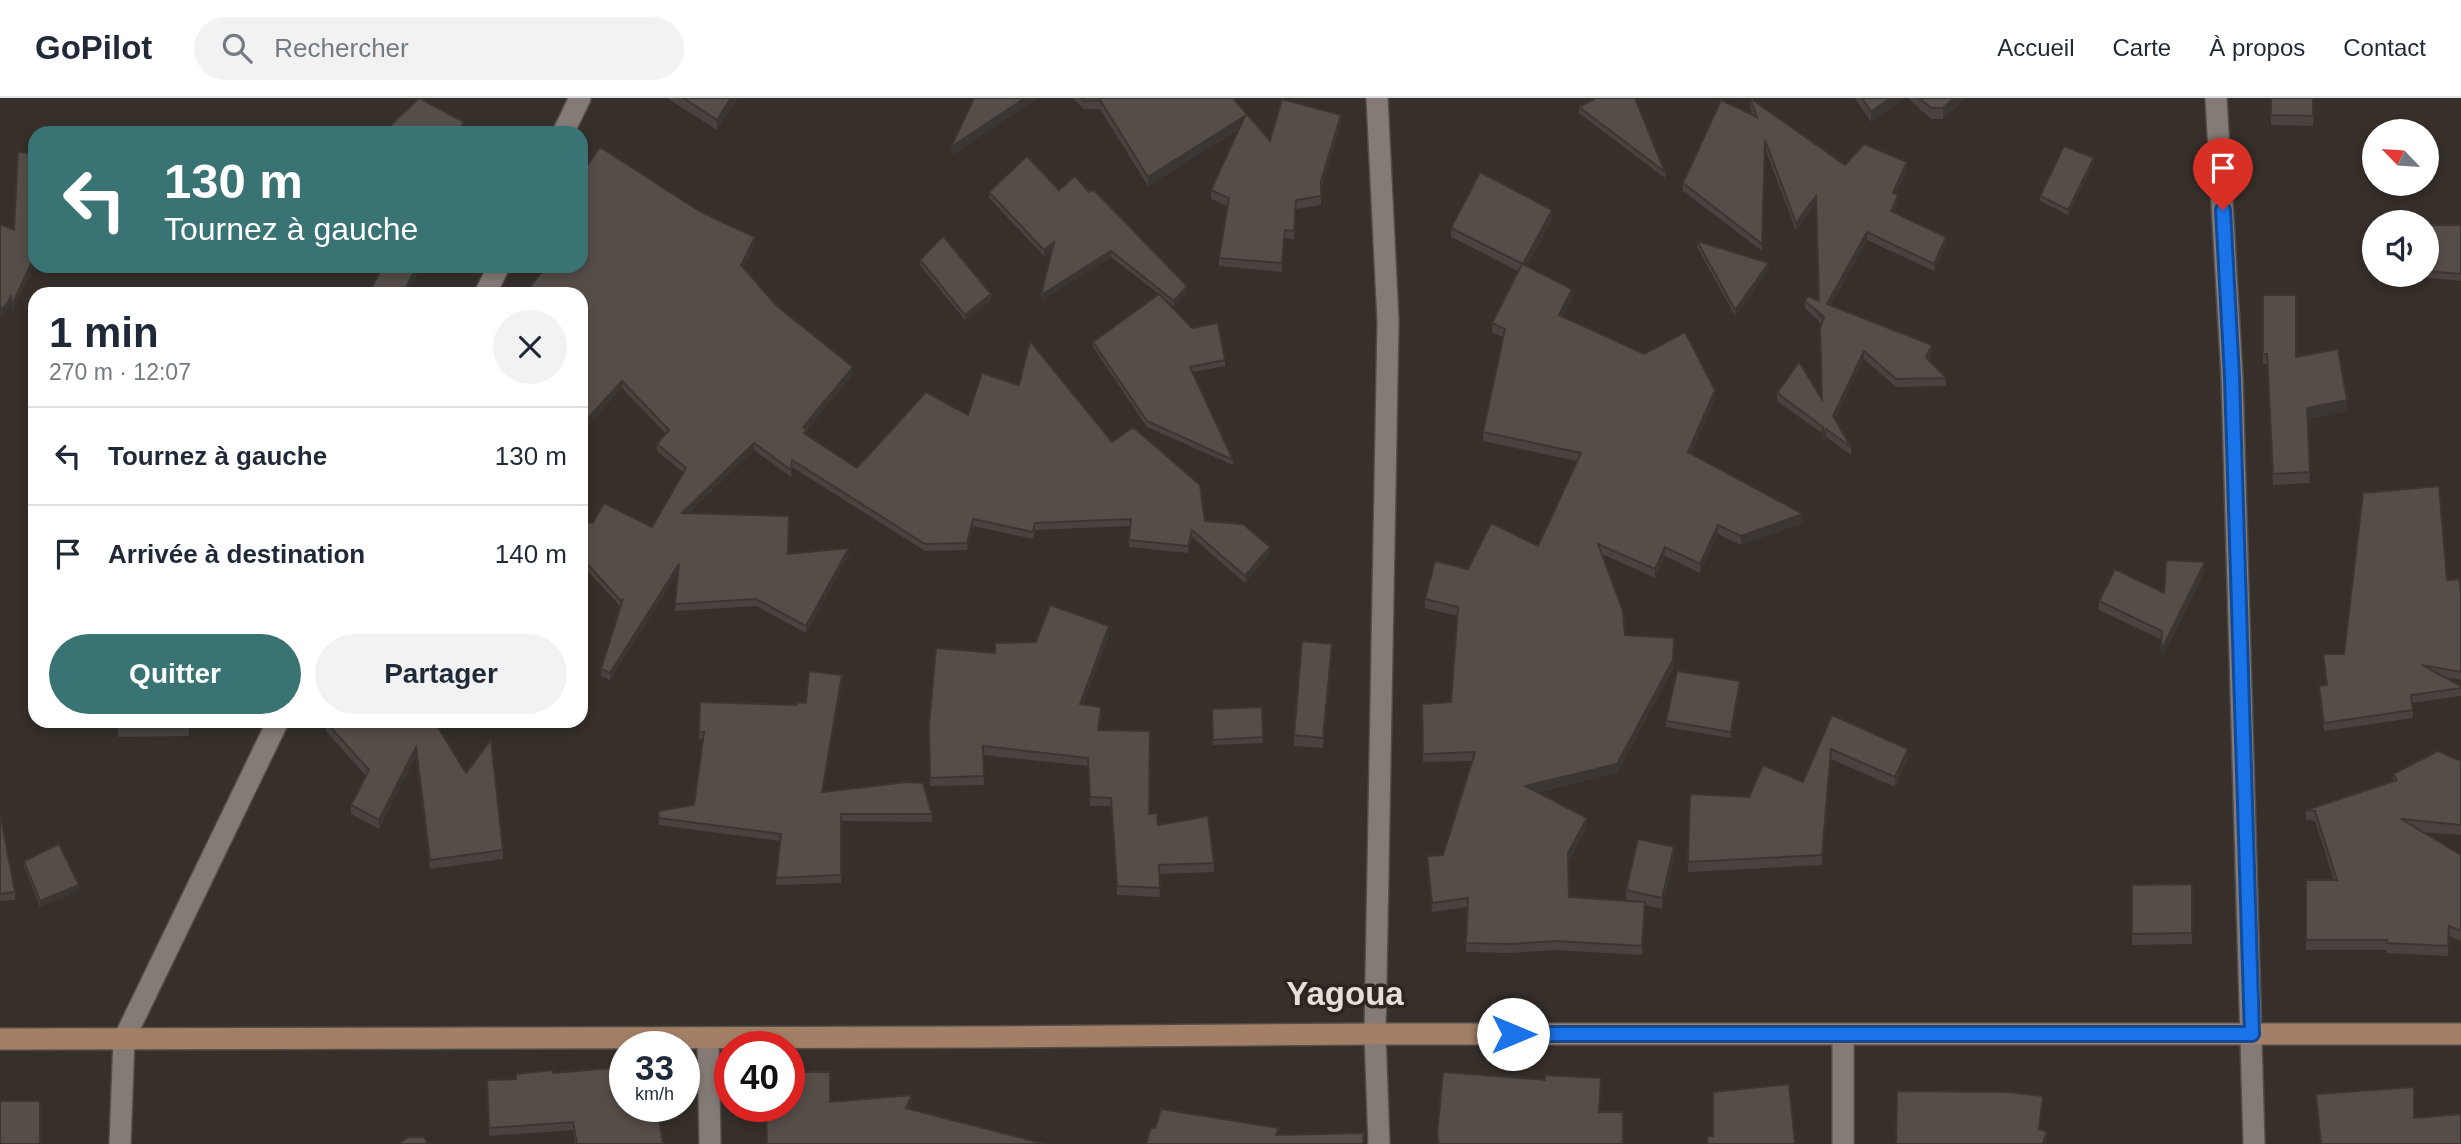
<!DOCTYPE html>
<html lang="fr">
<meta charset="utf-8">
<style>
:root{--surface:#fff;--page:#f2f2f3;--text:#1f2937;--muted:#747a83;--line:#e0e1e3;--accent:#397374}
body{margin:0;font-family:Helvetica,sans-serif;background:var(--page);color:var(--text);height:100vh;display:flex;flex-direction:column;font-size:26px;white-space:nowrap}
*{box-sizing:border-box;margin:0}
p{font-size:23px;color:var(--muted)}
.icon{flex:none;width:38px;height:38px;fill:none;stroke:currentColor;stroke-width:2;stroke-linecap:round;stroke-linejoin:round}
.map{position:relative;flex:1;overflow:hidden}
.panel{position:absolute;left:28px;top:189px;width:560px;height:441px;display:flex;flex-direction:column;background:var(--surface);border-radius:21px;box-shadow:0 4px 10px #0003}
.panel>*{flex:none}
.guide{position:absolute;left:28px;top:28px;width:560px;height:147px;border-radius:21px;box-shadow:0 4px 10px #0003;background:#397374;color:#fff;overflow:hidden}
.needle{width:46px;rotate:295deg}
.fabs{position:absolute;left:2362px;top:21px;display:grid;gap:14px}
.fabs a{display:grid;place-items:center;width:77px;height:77px;border-radius:50%;background:var(--surface);box-shadow:0 4px 10px #0003;font-size:35px}
.speed{position:absolute;left:609px;top:933px;display:flex;gap:14px;font-size:35px;font-weight:700;text-align:center}
.speed>*{display:grid;place-content:center;width:91px;height:91px;border-radius:50%;background:var(--surface);box-shadow:0 4px 10px #0003;line-height:1}
.speed small{font-size:18px;font-weight:400}
.speed .limit{border:10px solid #d22;background:#fff;color:#111}
.pin{position:absolute;display:grid;place-items:center;width:60px;height:60px;color:#fff;margin:-72px -30px;border-radius:50% 50% 50% 0;rotate:-45deg;box-shadow:0 0 7px #0007}
.pin .icon{rotate:45deg}
.me{position:absolute;width:77px;margin:-38px;rotate:90deg;stroke-linejoin:round;filter:drop-shadow(0 0 5px #0008)}
.turn{display:flex;align-items:center;gap:24px;height:147px;padding:0 21px;font-size:32px}
.turn .icon{width:91px;height:91px;stroke-width:2.5}
.turn b{display:block;font-size:49px;line-height:60px}
.round{display:grid;place-items:center;flex:none;width:74px;height:74px;border-radius:37px;background:var(--page)}
.summary{display:flex;align-items:center;justify-content:space-between;height:119px;padding:0 21px}
h1{font-size:42px;font-weight:700;line-height:52px}
.button{display:flex;gap:14px;margin-top:auto;padding:14px 21px}
.button a{flex:1;height:80px;border-radius:42px;background:var(--accent);color:#fff;font-size:28px;font-weight:700;line-height:80px;text-align:center}
.button a+a{background:var(--page);color:var(--text)}
ul{padding:0;list-style:none}
li{display:flex;align-items:center;gap:21px;height:98px;padding:0 21px;border-top:2px solid var(--line)}
li div{flex:1}
li b{display:block;font-size:26px}
li em{font-style:normal}
header{display:flex;align-items:center;gap:42px;box-sizing:border-box;height:98px;padding:0 35px;background:var(--surface);border-bottom:2px solid var(--line)}
header strong{font-size:33px}
nav{display:flex;gap:38px;margin-inline-start:auto;font-size:24px}
.search{width:490px;height:63px;background:var(--page);display:flex;align-items:center;gap:18px;box-sizing:border-box;padding:0 24px;border-radius:38px;color:var(--muted);font-size:26px}
.map>svg:first-child{display:block}
.lines{fill:none;stroke-linecap:round;stroke-linejoin:round}
.street-casing{stroke:#524c48;stroke-width:24}
.secondary-casing{stroke:#524c48;stroke-width:24}
.street{stroke:#847b76;stroke-width:21}
.secondary{stroke:#a27f66;stroke-width:21}
.wall{fill:#49423e}
.shaded-wall{fill:#3c3632}
.building{fill:#554d48;stroke:#3c3632;stroke-width:2}
.route-casing{stroke:#114b97;stroke-width:18}
.route{stroke:#1a73e8;stroke-width:12}
.labels{text-anchor:middle;dominant-baseline:central;stroke-width:7;stroke-linejoin:round;paint-order:stroke}
.town-label{font-size:33px;font-weight:bold;fill:#e8ded8;stroke:#2c2521}
</style>
<header>
<strong>GoPilot</strong>
<div class="search"><svg class="icon" aria-label="search" viewBox="0 0 24 24"><circle cx="10" cy="10" r="6"/><path d="M15 15l6 6"/></svg>Rechercher</div>
<nav><a>Accueil</a><a>Carte</a><a>À propos</a><a>Contact</a></nav>
</header>
<div class="map">
<svg width="2461" height="1046" viewBox="0 0 2461 1046">
<rect width="100%" height="100%" fill="#362f2a"/>
<g class="lines">
<g class="street-casing">
<path id="street" d="M1377 0 1388 223 1375 936 1379 1046
M2216 0 2232 279 2254 1046
M563 35 580 0
M485 196 499 168
M708 940 710 1046
M120 1046 124 941 278 623
M1843 1046V937"/>
</g>
<g class="secondary-casing">
<path id="secondary" d="M0 941 987 939 1375 936H2461"/>
</g>
<use href="#street" class="street"/>
<use href="#secondary" class="secondary"/>
</g>
<path class="wall" d="M667 0H738L717 32Z
M1073 0H1233L1270 43 1341 26 1321 92V107L1296 111 1294 141 1285 140 1282 174 1219 168V160L1228 108 1211 101V92L1240 30 1148 88 1100 11H1084Z
M1750 0 1845 67 1907 72 1896 96 1898 105 1894 114 1946 147 1934 173 1867 142 1831 207 1932 255 1929 262 1946 280V288L1896 289 1864 261 1835 321 1851 349V357L1826 339 1823 345V336L1777 303V295L1822 300 1821 224 1820 228 1819 223 1805 210V203H1819L1816 106 1796 133 1765 50 1762 153 1683 93V85L1753 17 1750 8Z
M1855 0H1905L1871 24Z
M1908 0H1966L1943 21H1931Z
M2271 0H2314L2313 28 2271 27Z
M1579 9 1665 74V80L1579 15Z
M2094 66 2068 117 2040 103V98Z
M581 77 701 114 755 146 743 170 777 208 853 276 807 332V337L857 370 968 317 1112 344 1205 423 1270 456 1245 485 1192 439 1188 455 1129 449 1130 428 1035 432 1033 441 973 428 967 452 925 453 792 369 791 379 754 352 689 415 788 456 849 457 806 535 756 508 675 513 678 474 610 582 601 578V571L620 508 581 466V424L652 429 684 375 657 353V346L666 336 622 290 586 329 581 324V196H528V191L581 168Z
M1059 92 1089 94 1187 194 1174 208 1164 200 1192 230 1225 262V268L1193 274 1233 362V367L1147 329 1093 249V244L1159 196 1111 159 1041 203 1052 151 1044 158 989 100V94Z
M1552 121 1527 168 1572 200 1563 218 1715 301 1691 356 1803 425 1741 447 1718 436 1700 475 1665 458 1655 480 1602 456 1625 537 1673 571 1617 675 1537 694 1587 729 1569 763V799L1626 803V792L1674 760 1662 811 1645 807 1642 857 1556 852 1509 855 1466 854 1467 809 1432 814 1427 758 1443 757 1472 663 1423 664 1422 606 1451 604 1458 518 1425 510V501L1468 471 1538 448 1577 363 1483 343V334L1503 239 1492 234V225L1518 173 1451 139V130Z
M2427 127H2461V183L2421 179V177H2427Z
M1697 143 1769 171 1735 218 1697 149Z
M920 162 991 202 965 222 920 167Z
M2263 197 2296 259 2347 313 2308 321 2310 385 2273 387 2267 266H2263Z
M2205 473 2161 562 2162 542 2099 512V503L2164 495Z
M2447 482 2461 496V582L2444 579 2461 588V598L2412 605 2413 620 2324 633 2319 596V588L2326 587 2323 556H2344Z
M1109 537 1083 607 1101 617 1099 632 1150 716 1158 727 1214 765V774L1159 776 1160 799 1117 797 1111 708H1090L1088 668 983 657 984 687 930 688 929 627 995 555 1036 544Z
M1332 557 1323 650 1294 648V637Z
M842 585 823 693 932 716V724L841 723V785L776 787 780 743 659 727 658 713 694 707 703 641H699L700 604 797 607 806 605Z
M1740 589 1731 640 1666 629V623Z
M1262 609 1263 645 1213 647 1212 611Z
M1832 617 1908 661 1895 689 1831 661 1822 767 1688 774 1690 696 1749 699 1803 684Z
M118 623H189V638L118 639Z
M232 623H246L244 628Z
M434 623 503 752V761L430 771 416 658 379 731 351 716V707L366 678 326 633V624Z
M2461 663V737L2422 734 2461 757V843L2449 838 2448 858 2386 855V852H2306V782H2334L2315 723 2306 722V712L2393 683V676Z
M0 715 15 794V802L0 803Z
M24 763 79 793 40 809 24 768Z
M2192 786V846L2132 847V787Z
M553 975 663 1046H575L573 1032 489 1038 487 982 516 981V976Z
M2316 996 2414 1020 2461 1046H2320Z"/>
<path class="shaded-wall" d="M731 0H738L717 32V22Z
M1025 0H1038L951 58V49Z
M1890 0H1905L1871 24V14Z
M1954 0H1966L1943 21V10Z
M1341 17V26L1321 92V83Z
M1245 18V26L1148 88V79Z
M464 24V29L461 35H458Z
M2094 60V66L2068 117V112Z
M1907 64V72L1893 103V95Z
M1898 97V105L1891 121V113Z
M1816 98V106L1796 133V125Z
M1552 112V121L1523 175V166Z
M1867 134V142L1827 214V206Z
M755 139V146L741 174V167Z
M1946 139V147L1934 173V166Z
M1054 144V150L1044 158V152Z
M1111 153V159L1041 203V197Z
M35 157V165L12 215V207Z
M1769 165V171L1735 218V212Z
M417 168H422L407 196H403Z
M1187 188V194L1174 208V203Z
M1572 191V200L1559 225V217Z
M991 196V202L965 222V217Z
M11 199V206L6 214 0 220V212Z
M1932 247V255L1926 267V259Z
M1864 253V261L1833 326V318Z
M853 269V276L807 332V339L804 342 803 329Z
M622 283V290L586 329V322Z
M1715 292V301L1688 363V354Z
M2347 302V313L2307 321V310Z
M1826 331V339L1823 345V337Z
M754 345V352L682 422V415Z
M1803 416V425L1741 447V438Z
M973 421V428L967 452V445Z
M1718 427V436L1700 475V466Z
M1192 432V439L1188 455V448Z
M1270 449V456L1245 485V478Z
M1665 449V458L1655 480V471Z
M849 450V457L806 535V528Z
M2205 464V473L2161 562V553Z
M679 466V473L610 582V575Z
M1109 528V537L1080 615V606Z
M1674 540 1673 571 1617 675 1525 696V688Z
M1332 546V557L1323 650V640Z
M842 577V585L822 701V694Z
M1740 583V589L1731 640V634Z
M416 649V658L379 731V722Z
M1831 651V661L1822 767V757Z
M1908 651V661L1895 689V679Z
M1587 720V729L1568 764V755Z
M1674 749V760L1662 811V800Z
M79 787V793L40 809V803Z
M912 997V1005L906 1018V1010Z
M2047 1034V1043L2046 1046H2043Z"/>
<path class="building" d="M419 0 464 24 458 35H383Z
M683 0H731L717 22Z
M974 0H1025L951 49Z
M1081 0H1233L1270 43 1282 1 1341 17 1321 83V98L1296 102 1294 133 1285 132 1282 165 1219 160 1229 100 1211 92 1245 18 1148 79 1100 2 1084 3Z
M1596 0H1635L1665 74 1579 9Z
M1750 0 1845 67 1864 46 1907 64 1893 95 1898 97 1891 113 1946 139 1934 166 1867 134 1827 206 1932 247 1926 259 1946 280 1896 281 1864 253 1833 318 1851 349 1826 331 1823 337V329L1777 295 1799 264 1822 301 1820 230 1824 219 1821 216 1820 220 1819 215 1805 203 1808 198 1819 203 1816 98 1796 125 1765 42 1762 146 1683 85 1721 2 1757 19Z
M1862 0H1890L1871 14Z
M1919 0H1954L1943 10H1931Z
M2271 0H2313V18L2271 17Z
M2064 48 2094 60 2068 112 2040 98Z
M600 49 701 114 755 139 741 167 777 208 853 269 803 329 807 332 804 335 857 370 926 294 968 317 982 275 1019 287 1030 243 1112 344 1133 329 1200 387 1205 423 1243 426 1270 449 1245 478 1192 432 1188 448 1129 442 1131 421 1035 425 1033 434 973 421 967 445 925 446 792 362 791 372 754 345 682 415 789 418 788 456 849 450 806 528 756 501 675 506 679 466 610 575 601 571 623 501 621 503 581 459V424L593 425 604 405 652 429 686 370 657 346 669 332 622 283 586 322 581 317V196H534L528 191 547 168H581V110L585 105 581 102V77Z
M18 54 35 56V157L12 207 11 199 6 207 0 212V126L14 132Z
M1027 58 1059 92 1075 78 1089 94 1094 92 1187 188 1174 203 1111 153 1041 197 1054 144 1044 152 989 94Z
M1480 74 1552 112 1523 166 1451 130Z
M2427 127H2461V176L2427 173Z
M943 138 991 196 965 217 920 162Z
M1697 143 1769 165 1735 212Z
M1522 166 1572 191 1559 217 1644 256 1685 234 1715 292 1688 354 1803 416 1741 438 1718 427 1700 466 1665 449 1655 471 1598 446 1623 513 1625 537 1674 540 1673 562 1617 666 1525 688 1587 720 1568 755 1569 799 1645 804 1642 848 1556 843 1509 846 1466 845 1468 800 1432 805 1427 758 1443 757 1475 654 1423 656 1422 606 1451 604 1458 509 1425 501 1435 463 1468 471 1491 425 1538 448 1581 355 1483 334 1505 231 1492 225Z
M383 168H417L403 196H376L370 193Z
M1159 196 1192 230 1218 225 1225 262 1190 269 1233 362 1147 323 1093 244Z
M2263 197H2296V259L2338 251 2347 302 2307 310 2310 374 2273 376 2267 256H2263Z
M2439 388 2447 482 2459 481 2461 496V574L2422 567 2461 588V590L2411 597 2413 612 2324 625 2319 588 2327 587 2323 556H2344L2363 395Z
M2166 462 2205 464 2161 553 2162 533 2099 503 2115 471 2164 495Z
M1050 507 1109 528 1080 606 1101 609 1098 632 1150 633 1149 716 1157 715 1158 727 1208 718 1214 765 1159 767 1160 790 1117 788 1111 700 1090 699 1088 660 983 648 984 678 930 680 929 627 936 550 995 555V545L1036 544Z
M1302 543 1332 546 1323 640 1294 637Z
M809 573 842 577 822 694 907 684 923 685 932 716H841V777L776 780 781 736 659 720 658 713 694 707 704 634H699L700 604 797 607V604L806 605Z
M1677 573 1740 583 1731 634 1666 623Z
M1262 609 1263 639 1213 642 1212 611Z
M1832 617 1908 651 1895 679 1831 651 1822 757 1688 764 1690 696 1749 699 1763 667 1803 684Z
M118 623H189V628L118 629Z
M327 623H434L466 675 491 642 503 752 430 762 416 649 379 722 351 707 369 672 326 624Z
M2438 653 2461 663V727L2401 721 2461 757V833L2449 828 2448 848 2386 845 2387 842H2306V782H2337L2315 713 2306 712 2397 682 2393 676Z
M0 715 15 794 0 796Z
M1638 741 1674 749 1662 800 1626 792Z
M59 746 79 787 40 803 24 763Z
M2192 786V835L2132 836V787Z
M625 969V1008H657L663 1046H577L573 1024 489 1030 487 982 516 981V976L553 972V975Z
M797 971V974H830V1004L912 997 906 1010 1045 1046H767L766 1008H789V972Z
M1443 974 1545 982V977L1601 980 1599 1014H1623V1046H1439L1437 1036Z
M1789 986 1795 1046H1707L1708 1038H1713V994Z
M2414 989V1020L2461 1016V1046H2321L2316 996Z
M1897 993 2007 994 2043 998 2039 1031 2047 1034 2043 1046H1896Z
M0 1003H40V1046H0Z
M1161 1011 1279 1030 1276 1037 1364 1035 1363 1046H1146L1151 1029 1155 1030Z
M408 1039H424L428 1046H398Z"/>
<g class="lines">
<g class="route-casing">
<path id="route" d="M1513 936H2252L2232 279 2223 112"/>
</g>
<use href="#route" class="route"/>
</g>
<g class="labels">
<g class="town-label">
<text x="1345" y="895">Yagoua</text>
</g>
</g>
</svg>
<div class="fabs">
<a><svg class="needle" viewBox="-14 -14 28 28"><path d="M0-13l5 13h-10z" fill="#e53935"/><path d="M0 13l5-13h-10z" fill="#747a83"/></svg></a>
<a><svg class="icon" aria-label="sound" viewBox="0 0 24 24"><path d="M4 9h4l5-4v14l-5-4H4zM17 9q2 3 0 6"/></svg></a>
</div>
<div class="speed"><div>33<small>km/h</small></div><div class="limit">40</div></div>
<div class="pin" style="left:2223px;top:112px;background:#d93025"><svg class="icon" aria-label="arrive" viewBox="0 0 24 24"><path d="M6 21V4h12l-3 4 3 4H6"/></svg></div>
<svg class="me" style="left:1513px;top:936px" viewBox="-20 -20 40 40"><circle r="19" fill="#fff"/><path d="M0-13L10 11 0 6-10 11z" fill="#1a73e8"/></svg>
<div class="guide">
<div class="turn"><svg class="icon" aria-label="left" viewBox="0 0 24 24"><path d="M17 20v-9H6M10 6l-5 5 5 5"/></svg><div><b>130 m</b>Tournez à gauche</div></div>
</div>
<section class="panel">
<div class="summary"><div><h1>1 min</h1><p>270 m · 12:07</p></div><a class="round"><svg class="icon" aria-label="close" viewBox="0 0 24 24"><path d="M6 6l12 12M18 6L6 18"/></svg></a></div>
<ul>
<li><svg class="icon" aria-label="left" viewBox="0 0 24 24"><path d="M17 20v-9H6M10 6l-5 5 5 5"/></svg><div><b>Tournez à gauche</b></div><em>130 m</em></li>
<li><svg class="icon" aria-label="arrive" viewBox="0 0 24 24"><path d="M6 21V4h12l-3 4 3 4H6"/></svg><div><b>Arrivée à destination</b></div><em>140 m</em></li>
</ul>
<div class="button"><a>Quitter</a><a>Partager</a></div>
</section>
</div>
